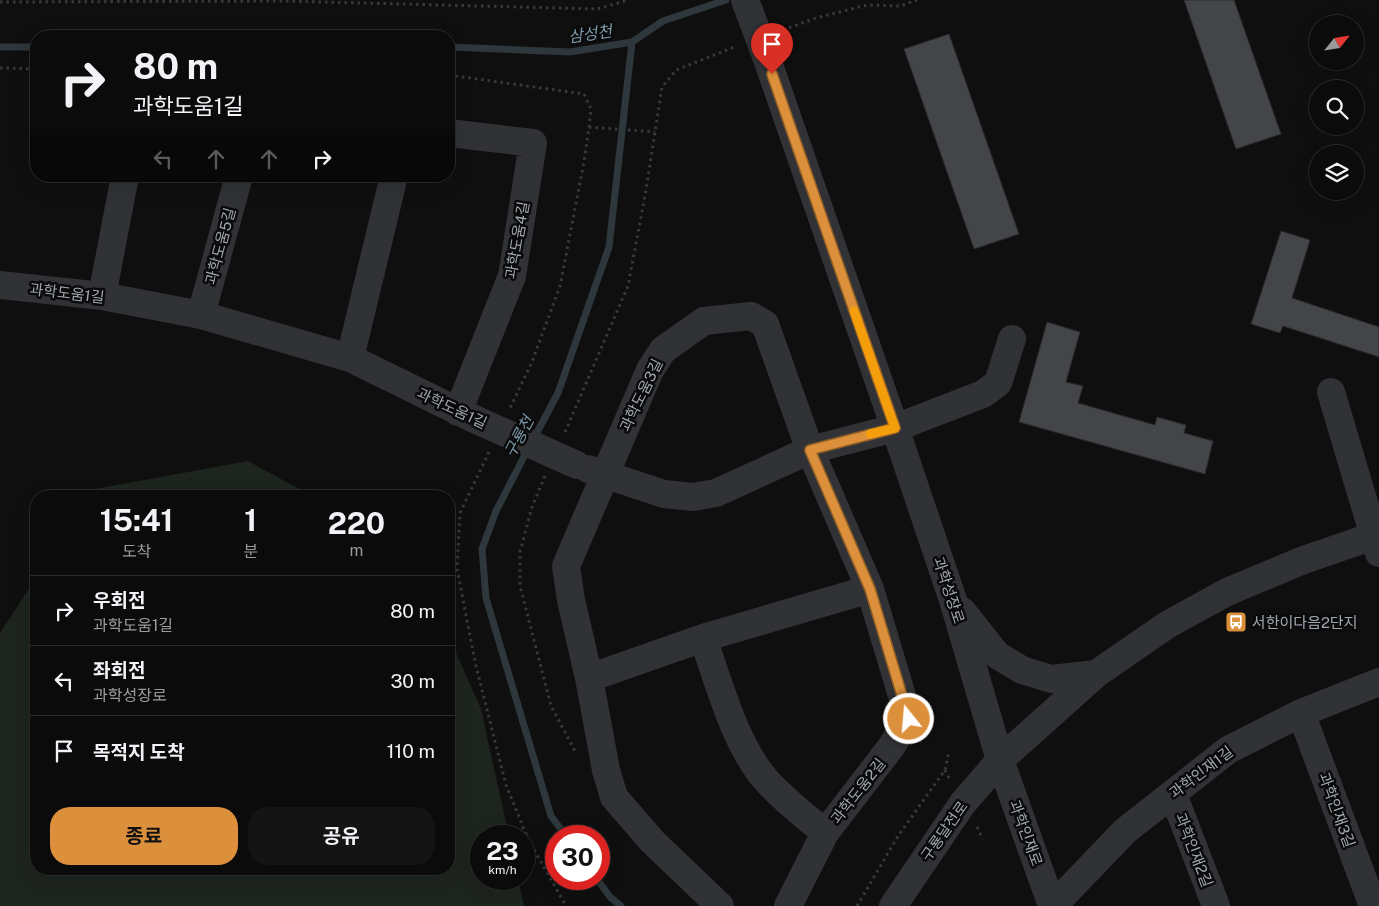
<!DOCTYPE html>
<html lang="ko">
<meta charset="utf-8">
<style>
:root{--surface:#0b0b0c;--page:#141415;--text:#f1f3f6;--muted:#9a9b9d;--line:#2b2b2d;--accent:#dc903b}
body{margin:0;font-family:"Public Sans","Noto Sans KR",sans-serif;background:var(--page);color:var(--text);height:100vh;display:flex;flex-direction:column;font-size:19px;white-space:nowrap}
*{box-sizing:border-box;margin:0}
p{font-size:16px;color:var(--muted)}
.icon{flex:none;width:28px;height:28px;fill:none;stroke:currentColor;stroke-width:2;stroke-linecap:round;stroke-linejoin:round}
.map{position:relative;flex:1;overflow:hidden}
.sheet{position:absolute;left:30px;top:490px;width:425px;height:385px;display:flex;flex-direction:column;background:var(--surface);border-radius:20px;box-shadow:0 5px 20px #0002,0 0 0 1px var(--line)}
.sheet>*{flex:none}
.hud{position:absolute;left:30px;top:30px;width:425px;height:152px;border-radius:20px;box-shadow:0 5px 20px #0002,0 0 0 1px var(--line);background:#0b0b0c;color:var(--text);overflow:hidden}
.needle{width:32px;rotate:60deg}
.fabs{position:absolute;left:1309px;top:15px;display:grid;gap:10px}
.fabs a{display:grid;place-items:center;width:55px;height:55px;border-radius:50%;background:var(--surface);box-shadow:0 5px 20px #0002,0 0 0 1px var(--line);font-size:25px}
.speed{position:absolute;left:470px;top:825px;display:flex;gap:10px;font-size:25px;font-weight:700;text-align:center}
.speed>*{display:grid;place-content:center;width:65px;height:65px;border-radius:50%;background:var(--surface);box-shadow:0 5px 20px #0002,0 0 0 1px var(--line);line-height:1}
.speed small{font-size:12px;font-weight:400}
.speed .limit{border:8px solid #d22;background:#fff;color:#111}
.pin{position:absolute;display:grid;place-items:center;width:42px;height:42px;color:#fff;margin:-51px -21px;border-radius:50% 50% 50% 0;rotate:-45deg;box-shadow:0 0 5px #0007}
.pin .icon{rotate:45deg}
.me{position:absolute;width:55px;margin:-28px;rotate:343deg;stroke-linejoin:round;filter:drop-shadow(0 0 4px #0008)}
.turn{display:flex;align-items:center;gap:18px;height:105px;padding:0 20px;font-size:22px}
.turn .icon{width:65px;height:65px;stroke-width:2.5}
.turn b{display:block;font-size:35px;line-height:42px}
.lanes{display:flex;align-items:center;height:48px;padding:0 20px;background:#0003;justify-content:center;gap:25px;direction:ltr}
.lanes .off{opacity:.35}
.eta{display:flex;justify-content:space-evenly;align-items:center;height:85px;text-align:center}
.eta b{font-size:30px;font-weight:700;line-height:35px}
.primary-button{display:flex;gap:10px;margin-top:auto;padding:10px 20px}
.primary-button a{flex:1;height:58px;border-radius:20px;background:var(--accent);color:#111;font-size:20px;font-weight:700;line-height:58px;text-align:center}
.primary-button a+a{background:var(--page);color:var(--text)}
ul{padding:0;list-style:none}
li{display:flex;align-items:center;gap:15px;height:70px;padding:0 20px;border-top:1px solid var(--line)}
li div{flex:1}
li b{display:block;font-size:19px}
li em{font-style:normal}
.map>svg:first-child{display:block}
.green{fill:#1e241e}
.lines{fill:none;stroke-linecap:round;stroke-linejoin:round}
.stream{stroke:#2e373b;stroke-width:7}
.building{fill:#434548;stroke:#292a2c}
.path{stroke:#37393c;stroke-width:3;stroke-dasharray:2.5 4;stroke-linecap:butt}
.minor{stroke:#313235;stroke-width:28}
.minor-bridge{stroke:#313235;stroke-width:28}
.route-casing{stroke:#8f5e26;stroke-width:12}
.route{stroke:#dc903b;stroke-width:9}
.slow{stroke:#f59e0b;stroke-width:9}
.labels{text-anchor:middle;dominant-baseline:central;stroke-width:5;stroke-linejoin:round;paint-order:stroke}
.street-label{font-size:15px;fill:#a2a8b0;stroke:#0a0a0b}
.poi-label{font-size:15px;fill:#a2a8b0;stroke:#0a0a0b;text-anchor:start}
.water-label{font-size:16px;font-style:italic;fill:#7c99a8;stroke:#0a0a0b}
</style>
<div class="map">
<svg width="1379" height="906" viewBox="0 0 1379 906">
<rect width="100%" height="100%" fill="#0f0f10"/>
<path class="green" d="M248 461 312 496H91L95 489Z
M36 578V869H449V637L481 709 509 836H481V879H518L524 906H0V633Z"/>
<g class="lines">
<path class="stream" d="M0 47H36
M449 47 570 52 632 42 663 21 726 0
M533 440 558 393 609 247 632 42
M528 449 496 511 482 549 486 598 551 816 566 836
M597 879 610 897 621 906"/>
</g>
<path class="building" d="M1184 0H1234L1281 134 1236 149Z
M949 34 1019 234 974 249 904 49Z
M1281 231 1310 240 1292 298 1379 327V357L1283 326 1280 333 1251 324Z
M1047 322 1080 332 1066 382 1083 386 1078 403 1155 425 1157 417 1186 425 1184 433 1213 441 1205 474 1019 422Z"/>
<g class="lines">
<path class="path" d="M0 2 283 1 597 9 629 0
M783 30 816 18 867 5 900 6 917 0
M0 68 36 69
M449 75 584 94 591 109 589 127 584 162 560 286 532 362 510 408
M589 127 655 132
M565 432 628 286 645 196 662 87 676 70 737 46
M489 452 460 513 457 569 476 666 506 785 528 839 566 906
M545 476 532 507 520 552V586L551 706 576 753
M945 770 950 780
M977 827 983 839
M857 906 898 836 945 770 949 752"/>
<path class="minor" d="M766 56 895 428 953 600 1000 760 1052 906
M449 133 533 143 512 276 458 412
M0 285 102 296 201 315 350 358 472 418
M102 296 125 176
M201 315 239 176
M350 358 394 176
M1331 392 1379 553
M588 469 664 494 693 497 716 493 810 450 895 428 983 394 998 383 1012 339
M962 611 997 655 1022 670 1051 679 1096 674
M703 638C719 683 734 742 765 779 783 799 805 816 825 833
M589 678 703 638 870 589
M1301 713 1373 906
M1173 794 1216 906
M720 906 652 841 614 797 606 770 589 678 571 600 566 566 650 370 663 350 704 321 751 316 765 324 810 450 870 589 909 719 891 747 825 833 788 906
M893 906 963 803 1000 760 1096 674 1167 625 1227 592 1301 561 1379 534
M1053 906 1125 831 1228 750 1301 713 1379 682"/>
<path class="minor-bridge" d="M745 0 766 56
M472 418 577 465"/>
</g>
<g class="lines">
<g class="route-casing">
<path id="route" d="M772 74 895 428 810 450 870 589 909 719"/>
</g>
<use href="#route" class="route"/>
<path class="slow" d="M854 311 895 428 870 434"/>
</g>
<defs>
<g id="bus-square" transform="scale(1.125)"><rect x="-9" y="-9" width="18" height="18" rx="4" fill="#dc903b" stroke="#0a0a0b"/><path d="M-5-6H5V4H4V6H2V4H-2V6H-4V4H-5ZM-3.5-4V0h7V-4ZM-3.5 1.2v1.5H-2V1.2ZM2 1.2v1.5H3.5V1.2Z" fill="#fff"/></g>
</defs>
<g fill-rule="evenodd">
<use href="#bus-square" x="1236" y="622"/>
</g>
<g class="labels">
<g class="street-label">
<text transform="translate(517 240) rotate(-80)">과학도움4길</text>
<text transform="translate(220 246) rotate(-75)">과학도움5길</text>
<text transform="translate(67 293) rotate(7)">과학도움1길</text>
<text transform="translate(641 395) rotate(-64)">과학도움3길</text>
<text transform="translate(452 408) rotate(25)">과학도움1길</text>
<text transform="translate(949 590) rotate(72)">과학성장로</text>
<text transform="translate(1201 772) rotate(-37)">과학인재1길</text>
<text transform="translate(858 791) rotate(-52)">과학도움2길</text>
<text transform="translate(1337 810) rotate(70)">과학인재3길</text>
<text transform="translate(944 831) rotate(-55)">구룡달전로</text>
<text transform="translate(1026 833) rotate(70)">과학인재로</text>
<text transform="translate(1194 850) rotate(69)">과학인재2길</text>
</g>
<g class="poi-label">
<text x="1252" y="622">서한이다음2단지</text>
</g>
<g class="water-label">
<text transform="translate(590 34) rotate(-8)">삼성천</text>
<text transform="translate(519 437) rotate(-62)">구룡천</text>
</g>
</g>
</svg>
<div class="fabs">
<a><svg class="needle" viewBox="-14 -14 28 28"><path d="M0-13l5 13h-10z" fill="#e53935"/><path d="M0 13l5-13h-10z" fill="#9a9b9d"/></svg></a>
<a><svg class="icon" aria-label="search" viewBox="0 0 24 24"><circle cx="10" cy="10" r="6"/><path d="M15 15l6 6"/></svg></a>
<a><svg class="icon" aria-label="layers" viewBox="0 0 24 24"><path d="M12 4l9 5-9 5-9-5zM3 14l9 5 9-5"/></svg></a>
</div>
<div class="speed"><div>23<small>km/h</small></div><div class="limit">30</div></div>
<div class="pin" style="left:772px;top:74px;background:#d93025"><svg class="icon" aria-label="arrive" viewBox="0 0 24 24"><path d="M6 21V4h12l-3 4 3 4H6"/></svg></div>
<svg class="me" style="left:909px;top:719px" viewBox="-20 -20 40 40"><circle r="17" fill="#dc903b" stroke="#fff" stroke-width="3"/><path d="M0-11L8 9 0 5-8 9z" fill="#fff"/></svg>
<div class="hud">
<div class="turn"><svg class="icon" aria-label="right" viewBox="0 0 24 24"><path d="M7 20v-9h11M14 6l5 5-5 5"/></svg><div><b>80 m</b>과학도움1길</div></div>
<div class="lanes"><svg class="icon off" aria-label="left" viewBox="0 0 24 24"><path d="M17 20v-9H6M10 6l-5 5 5 5"/></svg><svg class="icon off" aria-label="ahead" viewBox="0 0 24 24"><path d="M12 20V5M6 11l6-6 6 6"/></svg><svg class="icon off" aria-label="ahead" viewBox="0 0 24 24"><path d="M12 20V5M6 11l6-6 6 6"/></svg><svg class="icon" aria-label="right" viewBox="0 0 24 24"><path d="M7 20v-9h11M14 6l5 5-5 5"/></svg></div>
</div>
<section class="sheet">
<div class="eta">
<div><b>15:41</b><p>도착</p></div>
<div><b>1</b><p>분</p></div>
<div><b>220</b><p>m</p></div>
</div>
<ul>
<li><svg class="icon" aria-label="right" viewBox="0 0 24 24"><path d="M7 20v-9h11M14 6l5 5-5 5"/></svg><div><b>우회전</b><p>과학도움1길</p></div><em>80 m</em></li>
<li><svg class="icon" aria-label="left" viewBox="0 0 24 24"><path d="M17 20v-9H6M10 6l-5 5 5 5"/></svg><div><b>좌회전</b><p>과학성장로</p></div><em>30 m</em></li>
<li><svg class="icon" aria-label="arrive" viewBox="0 0 24 24"><path d="M6 21V4h12l-3 4 3 4H6"/></svg><div><b>목적지 도착</b></div><em>110 m</em></li>
</ul>
<div class="primary-button"><a>종료</a><a>공유</a></div>
</section>
</div>
